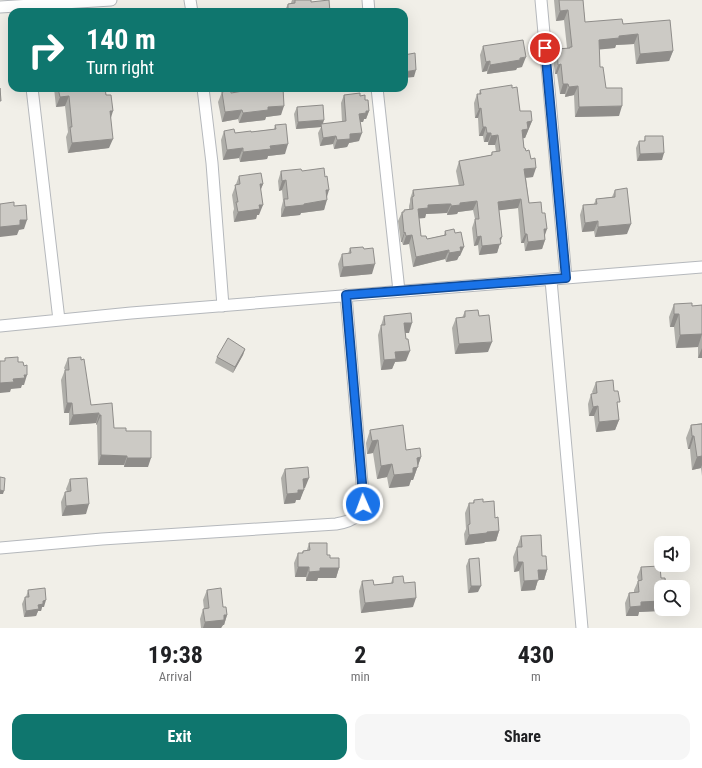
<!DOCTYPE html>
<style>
:root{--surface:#fff;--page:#f6f6f6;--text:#202124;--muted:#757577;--accent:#0f766e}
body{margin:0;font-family:"Roboto Condensed",sans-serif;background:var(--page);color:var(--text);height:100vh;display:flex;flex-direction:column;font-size:15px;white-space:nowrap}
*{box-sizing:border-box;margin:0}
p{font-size:13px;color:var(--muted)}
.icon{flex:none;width:22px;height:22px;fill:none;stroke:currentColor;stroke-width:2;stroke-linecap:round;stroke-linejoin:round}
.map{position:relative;height:628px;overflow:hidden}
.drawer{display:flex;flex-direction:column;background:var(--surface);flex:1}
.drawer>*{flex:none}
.banner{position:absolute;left:8px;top:8px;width:400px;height:84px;border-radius:12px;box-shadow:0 4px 16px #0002;background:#0f766e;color:#fff;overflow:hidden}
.controls{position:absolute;left:654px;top:536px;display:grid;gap:8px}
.controls a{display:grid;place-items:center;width:36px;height:36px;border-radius:8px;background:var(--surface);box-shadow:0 4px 16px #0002;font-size:20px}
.pin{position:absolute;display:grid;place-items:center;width:34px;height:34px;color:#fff;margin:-17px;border:2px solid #fff;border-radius:50%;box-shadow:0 1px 4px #0007}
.me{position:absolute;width:44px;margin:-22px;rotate:358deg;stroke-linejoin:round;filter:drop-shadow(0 0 3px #0008)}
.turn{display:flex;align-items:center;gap:14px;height:84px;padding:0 12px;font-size:18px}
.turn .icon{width:52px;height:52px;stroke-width:2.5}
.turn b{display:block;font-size:28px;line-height:34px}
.eta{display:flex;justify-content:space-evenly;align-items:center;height:68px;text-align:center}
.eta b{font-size:24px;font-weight:700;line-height:28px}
.action{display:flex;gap:8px;margin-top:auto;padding:8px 12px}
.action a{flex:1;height:46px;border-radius:12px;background:var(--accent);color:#fff;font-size:16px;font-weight:700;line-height:46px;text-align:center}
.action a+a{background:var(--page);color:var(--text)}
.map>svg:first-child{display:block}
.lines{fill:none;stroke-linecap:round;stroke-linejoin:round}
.minor-casing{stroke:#b5b8bc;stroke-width:13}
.minor{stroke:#fff;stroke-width:11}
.wall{fill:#afaea9}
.shaded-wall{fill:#8f8d8a}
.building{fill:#cccac5;stroke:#8f8d8a}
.route-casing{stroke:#114b97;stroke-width:10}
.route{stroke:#1a73e8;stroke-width:7}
</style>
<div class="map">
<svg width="702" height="628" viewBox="0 0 702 628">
<rect width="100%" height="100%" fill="#f1efe8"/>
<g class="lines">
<g class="minor-casing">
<path id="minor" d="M190 0 192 12
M368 0 369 12
M541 0 566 278
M0 7 111 0
M32 88 59 320
M203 88 212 163 223 306
M377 88 399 291
M551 280 582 628
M0 326 131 313 702 267
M0 548 102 539 336 524C355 521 362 515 363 495L346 295"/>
</g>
<use href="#minor" class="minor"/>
</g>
<path class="wall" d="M292 0H311V2L330 12H284L288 4 291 3Z
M554 0H583L585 22 623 24 673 51 669 61 636 64 634 44 616 45 615 48 599 49 600 67 606 88 619 116 575 117 574 95 565 97V94H560L557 74H555L553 59 557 49 567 48 564 20 556 21Z
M483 46 522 67 517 68 516 70 487 74V71L482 72 480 55Z
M54 88H105L110 118 109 148 68 153 66 137 68 132 65 106 56 107Z
M273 88H283L281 115 266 117 265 120 239 123 238 119 222 122 218 102 222 92 231 93 272 89Z
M512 88 520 111 532 121 525 138H523L524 148 533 177 526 178 529 203 545 236V240L542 249 525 251 524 243H521L518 208 499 210 500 243 497 253 479 255 478 245 474 246 472 228 475 219 473 210 458 212 457 214 447 215V213H444L426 214 425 218H419L421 236 427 239 444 235 445 231 460 256H459L457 260 446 262 445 259 413 267 409 244 403 245 402 242H401L398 221 402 212H404V210L409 209V206L410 202V199L413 190 459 186 456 171 459 161 491 155 492 152H496L495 145H488V142H484L483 136H479L478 118H475L474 103 477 94H479L480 90Z
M344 95 360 96 365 100 369 111 366 119H364L363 122H360L359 141 349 143 347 147 334 149 333 144 320 146 318 133 321 127 296 129 294 114 297 107 323 124 342 122 341 103Z
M275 125 285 154 268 156 267 159 240 162 239 158 223 160 221 140 224 131 235 133 251 132 274 129Z
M645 136 662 160 637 161 636 148 639 141H644Z
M281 171H302L325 177 327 197 324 210 301 213 300 215 281 217V209L283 201 282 190 279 191 278 181Z
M239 176 263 184 260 191 259 215H257L256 219 234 222 233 212 234 209 232 195Z
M615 190 627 234 595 237 594 231 582 232 580 215 583 205 594 204 596 199 612 197Z
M350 248 364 249 372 274 340 277 338 264 342 254H348Z
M674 304 692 306 702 305V358H698V347L676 348 674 327H670L669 317Z
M465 311 479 316 488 352 455 354 452 328 456 318H462Z
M384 316 409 333H405L406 339V361L395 362 392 369 381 370 378 335Z
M245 349 243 355 233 373 215 363 217 357Z
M68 358 91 405 114 428 126 431 148 467H124V465H98L97 424 96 425V423L69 425V413H64L61 380 65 370 64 368Z
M596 382 614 391 618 408 619 420 615 430 596 432 594 416H589L588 404 591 394H593L592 392Z
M702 423V476L701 468 692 470 690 449H688L686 438 691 425Z
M370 430 406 450 421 457 413 480H411L409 486 389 488 387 477 377 479 373 453 367 454 366 443Z
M285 469 305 488H304L300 500H296L295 503 284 504 281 478Z
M70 479 86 514 62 516 61 502 65 492H67L66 489Z
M474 500 483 502 495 518 499 531 496 541 485 542 484 543 465 545 464 534 466 529 465 513 469 503H473Z
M521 536 542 556 547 570 544 580H538L535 590 521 591 519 571 514 572 513 557 517 547Z
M309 543 327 555 339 568 336 578H318L317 581H306V577H295L294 563 298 553H302L303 551 307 550Z
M469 559 478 592 468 593 466 566Z
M641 567 661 587V605L659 611 639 612 638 616H626L625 603 629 593 634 592V590L638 581 637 577Z
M393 577 404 583 413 607 361 613 359 591 362 581 374 585 391 583Z
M28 590 44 607H42L41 611H38L36 616 24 617 22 604 25 597H26Z
M207 590 223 607 227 615 224 625H223L221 628H201L200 619 203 609H204L203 600Z"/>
<path class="shaded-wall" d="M568 10 564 20 556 21 560 11Z
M638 34 634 44 616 45 615 48 595 50 599 40 619 36Z
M673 51 669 61 636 64 640 54Z
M526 57 522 67 517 68 516 70 487 74 490 65Z
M490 61 487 71 482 72 486 62Z
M561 64 557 74H555L558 65Z
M416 70 414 77 404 78V72Z
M563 84H568L565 94H560Z
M578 86 574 95 565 97 569 87Z
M69 96 65 106 56 107 60 97Z
M284 106 281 115 266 117 265 120 239 123 243 113 268 107Z
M622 106 619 116 575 117 579 107Z
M481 108 478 118H475L479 109Z
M242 110 238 119 222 122 225 112Z
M110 111H113L110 121Z
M366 111H369L366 119H364L363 122H356L359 114Z
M324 120 322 127 321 124V127L296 129 298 122Z
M532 121 525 138 519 139 522 130 527 122Z
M483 127H486L483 136H479Z
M362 133 359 141 349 143 347 147 334 149 337 140 350 134Z
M487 133H491L488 142H484Z
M498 135 495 145H488L491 136Z
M336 136 333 144 320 146 323 138Z
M113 139 109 148 68 153 72 143Z
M288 144 285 154 268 156 267 159 240 162 243 152 270 146Z
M243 148 239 158 223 160 227 150Z
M664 153 662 160 637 161 640 154Z
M536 168 533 177 521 178 524 169Z
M286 180 282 190 279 191 282 181Z
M260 184H263L259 194Z
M326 190H329L326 200Z
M521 199 518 208 494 211 498 202Z
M327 200 324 210 301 213 300 215 281 217 285 207Z
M477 201 473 210 458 212 457 214 447 215 451 206 460 203Z
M447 204H451L447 213 426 214 425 218 414 219 418 209 428 205Z
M259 205H263L259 215H257L256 219 234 222 238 212Z
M20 220H27L24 229 19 230 17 235 0 237V227Z
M598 221 594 231 582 232 585 223Z
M631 224 627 234 595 237 598 227Z
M544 229H547L544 238Z
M405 232 402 242H401L404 233Z
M525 234H527L524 243H521Z
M412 235 409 244 403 245 406 236Z
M481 236 478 245 474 246 477 237Z
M502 237 497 253 479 255 482 246 500 238Z
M545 240 542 249 525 251 528 242Z
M460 247H464L460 256H459L457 260 446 262 449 253Z
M449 250 445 259 413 267 416 257Z
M375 264 372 274 340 277 343 267Z
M674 314H679L674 327H670Z
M404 323H412L409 333H401Z
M702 334 698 347 676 348 680 335Z
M492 342 488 352 455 354 459 344Z
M702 348V358H698Z
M245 349 243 355 233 373 235 367Z
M410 351 406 361 395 362 392 369 381 370 384 360 395 352Z
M24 375H27L24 385H22L21 388 11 389 10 392 0 393V383Z
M67 403H72L69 413H64Z
M598 406 594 416H589L593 407Z
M99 413 96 423 69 425 73 415Z
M99 415H101L97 424 96 425Z
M619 420 615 430 596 432 599 422Z
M692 436H694L690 449H688Z
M378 440 373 453 367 454 372 441Z
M101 455 127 456 124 465H98Z
M702 456V465L701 468 692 470 697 457Z
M421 457 413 480H411L409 486 389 488 394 475 417 458Z
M127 458H151L148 467H124Z
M392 464 387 477 377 479 381 466Z
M309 478 305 488 299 489 303 479Z
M0 490 4 491 3 494H0Z
M298 490H304L300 500H296L295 503 284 504 287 494Z
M89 504 86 514 62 516 66 506Z
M499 531 496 541 485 542 484 543 465 545 469 535 487 532Z
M518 562H523L519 571 514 572Z
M298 567H309L306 577H295Z
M320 568H339L336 578H318L317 581H306L309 572Z
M538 570H547L544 580H538L535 590 521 591 524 581Z
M471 586H481L478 592 468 593Z
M661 595V605L659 611 639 612 638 616H626L630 607Z
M416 598 413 607 361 613 365 603Z
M46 600 44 607H42L41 611H38L36 616 24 617 26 611 38 605 43 601Z
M224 615H227L224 625H223L221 628H203L205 622Z"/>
<path class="building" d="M295 0H311V2L329 0 330 12H288V4L295 3Z
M559 0H583L585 22 622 19 623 24 670 20 673 51 640 54 638 34 619 36V38L599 40 600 67H603L606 88H622V106L579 107 578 86 569 87 568 84H563L561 64 558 65 557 49 570 48V47H572L568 10 560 11Z
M92 10 93 12H83Z
M523 40 526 57 520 58V60L490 65V61L486 62 483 46Z
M415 53 416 70 404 72V55Z
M512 85V88L517 87 520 111H531L532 121 527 122 528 129 522 130 524 148H525L526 151 529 150 531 159 535 158 536 168 524 169 529 203 541 202 542 213H545L547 229H544L545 240 528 242 527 234H525L521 199 498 202 502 237 500 238 501 244 482 246 481 236 477 237 475 219H479L477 201 460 203V205L451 206V204H447L428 205V208L418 209 421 236H426L427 239 446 235 445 231 454 229 455 233 461 232 464 247H460L461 251 449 253V250L416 257 412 235 406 236 405 232 404 233 402 212H404V210L413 209 412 197 414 196 413 190 464 185 459 161 492 155V152L500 151 498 135 491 136V133H487L486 127H483L481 108 479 109 477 94H481L480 90Z
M0 88 1 101H0Z
M58 88H105L106 95H111L113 111H110L113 139 72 143 70 127H72L69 96 60 97Z
M274 88H283L284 106 268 107V110L243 113 242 110 225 112 222 92 231 90V93L249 90 250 91 274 89Z
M360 93V96L365 95V100H368L369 111H366V113L359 114 362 133 350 134V139L337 140 336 136 323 138 321 124 346 121 344 95Z
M323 105 324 120 298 122 297 107Z
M286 124 288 144 270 146 271 149 243 152V148L227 150 224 131 234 129 235 133 251 131V132L276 129 275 125Z
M645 136H663L664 153 640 154 639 141H645Z
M324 168 325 177 327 176 329 190H326L327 200 304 204V205L285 207 284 199H288L286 180 282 181 281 171 301 169 302 171Z
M261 173 263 184H260L263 205H259L260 209 238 212 236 202H238L235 185 240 184 239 176Z
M627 188 631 224 598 227V221L585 223 583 205 597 204 596 199 615 197V190Z
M14 202V206L26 205 27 220H20V225L0 227V204Z
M363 247 364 249 373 248 375 264 343 267 342 254 351 253 350 248Z
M692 303V306L702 305V334L680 335 679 314H674V304Z
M478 310 479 316 489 315 492 342 459 344 456 318 465 317V311Z
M411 313 412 323H404L406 339H408L410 351 395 352 396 359 384 360 381 325H385L384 316Z
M228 338 245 349 235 367 217 357Z
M18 357V362H23L24 366 27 365V375H24L25 378 13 379 14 382 0 383V361H5V358Z
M81 357V360L84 359 91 405 112 403 114 428H126V431H151V458H127V456L101 455V415H99V413L73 415 72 403H67L65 370H69L68 358Z
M613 380 614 391H618L620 402H617L619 420 599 422 598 406 593 407 591 394 597 393 596 382Z
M702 424V456L697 457 694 436H692L691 425Z
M403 425 406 450 420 448 421 457 417 458 418 467 413 468V473L394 475 392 464 381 466 378 440 372 441 370 430Z
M308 467 309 478 303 479 304 490H298V493L287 494 285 469Z
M0 477 5 478 4 491 0 490Z
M87 478 89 504 66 506 65 492 71 491 70 479Z
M483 499V502L494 501 495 518 498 517 499 531 487 532V533L469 535 468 525 470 524 469 503H474V500Z
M541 535 542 556H546L547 570H538L539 580 524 581 523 562H518L517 547H522L521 536Z
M309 543H327V555H330V558H339V568H320V571L309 572V567H298V553H303V551L310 550Z
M479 558 481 586H471L469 559Z
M660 566 661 578H665L666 587H661V601L641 602V606L630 607 629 593 639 592 638 581 642 580 641 567Z
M403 576 404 583 415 582 416 598 365 603 362 581 373 580 374 585 393 583V577Z
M45 588 46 600 43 601V604L38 605 39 609 26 611 25 597H29L28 590Z
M221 588 223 607H226L227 615H224V620L205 622 203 609 209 608 207 590Z"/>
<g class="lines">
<g class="route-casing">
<path id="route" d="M363 504V495L346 295 566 278 545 48"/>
</g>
<use href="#route" class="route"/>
</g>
</svg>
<div class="controls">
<a><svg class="icon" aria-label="sound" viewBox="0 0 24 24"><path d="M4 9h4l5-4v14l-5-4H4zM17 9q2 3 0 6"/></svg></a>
<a><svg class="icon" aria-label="search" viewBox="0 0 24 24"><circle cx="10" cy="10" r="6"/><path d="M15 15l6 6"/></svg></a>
</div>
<div class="pin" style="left:545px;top:48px;background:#d93025"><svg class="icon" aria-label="arrive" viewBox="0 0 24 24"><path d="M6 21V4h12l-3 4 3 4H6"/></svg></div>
<svg class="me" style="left:363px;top:504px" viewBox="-20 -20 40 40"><circle r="17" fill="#1a73e8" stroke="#fff" stroke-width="3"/><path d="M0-11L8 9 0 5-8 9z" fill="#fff"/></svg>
<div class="banner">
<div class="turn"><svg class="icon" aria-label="right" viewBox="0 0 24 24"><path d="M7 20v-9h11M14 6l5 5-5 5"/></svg><div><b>140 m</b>Turn right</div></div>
</div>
</div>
<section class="drawer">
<div class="eta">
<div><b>19:38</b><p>Arrival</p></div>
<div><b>2</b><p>min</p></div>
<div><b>430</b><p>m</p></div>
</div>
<div class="action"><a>Exit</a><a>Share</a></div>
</section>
